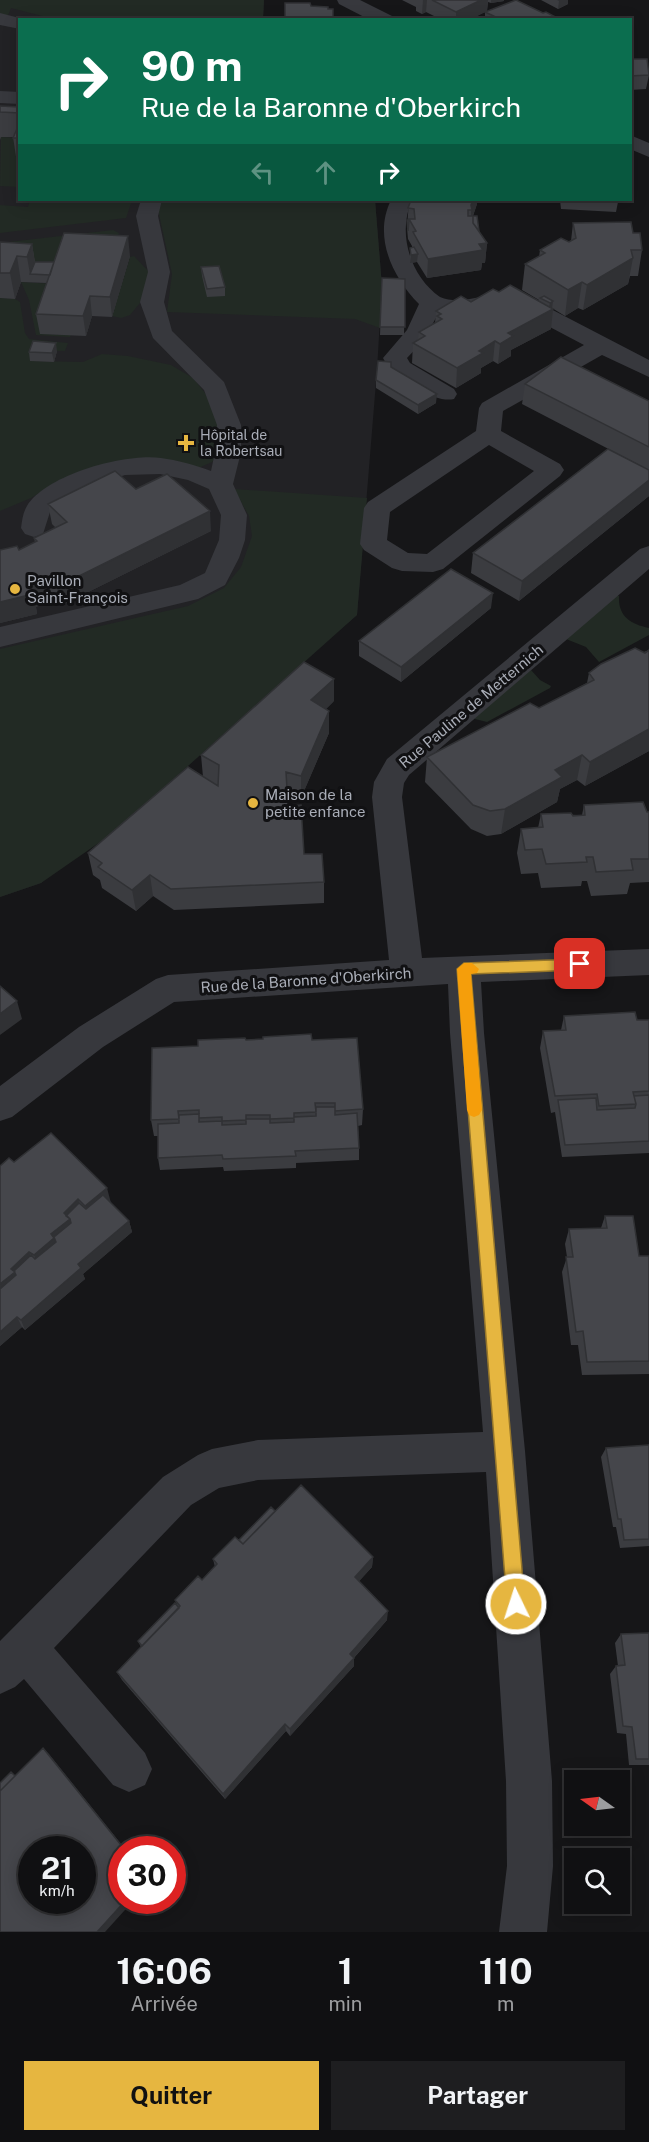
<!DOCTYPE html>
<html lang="fr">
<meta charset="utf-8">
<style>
:root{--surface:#101012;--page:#1e1e20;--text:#f1f3f6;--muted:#9c9d9f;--line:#303032;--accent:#e6b640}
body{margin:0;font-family:"Public Sans",sans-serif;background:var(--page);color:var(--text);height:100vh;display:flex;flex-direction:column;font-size:22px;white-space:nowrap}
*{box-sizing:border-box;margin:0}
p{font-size:20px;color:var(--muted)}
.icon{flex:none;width:33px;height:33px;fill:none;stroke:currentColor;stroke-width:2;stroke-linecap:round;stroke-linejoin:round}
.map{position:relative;height:1932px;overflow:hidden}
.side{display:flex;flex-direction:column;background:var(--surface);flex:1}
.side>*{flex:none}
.banner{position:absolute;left:18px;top:18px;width:614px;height:183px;border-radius:0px;box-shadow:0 3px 15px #0003,0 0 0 2px var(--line);background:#0b6e4f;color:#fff;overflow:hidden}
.needle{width:39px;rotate:284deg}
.buttons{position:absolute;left:564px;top:1770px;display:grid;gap:12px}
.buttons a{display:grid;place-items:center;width:66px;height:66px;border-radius:0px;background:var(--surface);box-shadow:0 3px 15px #0003,0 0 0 2px var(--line);font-size:30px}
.speed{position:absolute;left:18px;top:1836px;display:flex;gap:12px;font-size:30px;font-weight:700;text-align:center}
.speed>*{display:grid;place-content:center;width:78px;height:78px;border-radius:50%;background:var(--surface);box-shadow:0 3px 15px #0003,0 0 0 2px var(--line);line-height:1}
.speed small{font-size:15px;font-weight:400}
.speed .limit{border:9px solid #d22;background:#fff;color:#111}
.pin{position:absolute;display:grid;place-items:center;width:51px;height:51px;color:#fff;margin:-26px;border-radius:12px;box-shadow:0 3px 9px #0006}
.me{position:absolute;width:66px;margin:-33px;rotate:356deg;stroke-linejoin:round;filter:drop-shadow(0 0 4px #0008)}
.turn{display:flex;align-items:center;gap:21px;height:126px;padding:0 24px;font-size:27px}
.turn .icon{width:78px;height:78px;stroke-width:2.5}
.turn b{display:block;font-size:42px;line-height:51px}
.lanes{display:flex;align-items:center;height:57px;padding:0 24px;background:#0003;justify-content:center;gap:30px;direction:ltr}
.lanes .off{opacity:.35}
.eta{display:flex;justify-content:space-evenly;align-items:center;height:102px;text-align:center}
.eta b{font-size:36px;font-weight:700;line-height:42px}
.primary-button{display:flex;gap:12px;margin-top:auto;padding:12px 24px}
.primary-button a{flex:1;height:69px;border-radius:0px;background:var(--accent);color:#111;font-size:24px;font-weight:700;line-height:69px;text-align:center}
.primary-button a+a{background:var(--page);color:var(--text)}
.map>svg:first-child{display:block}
.built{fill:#222225}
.green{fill:#222a24}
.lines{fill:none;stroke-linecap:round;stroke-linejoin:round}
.minor{fill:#37383d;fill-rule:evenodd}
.wall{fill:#3b3c40}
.shaded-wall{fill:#303134}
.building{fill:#45464b;stroke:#303134;stroke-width:1.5;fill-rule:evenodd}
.route{fill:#e6b640;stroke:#96762a;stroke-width:1.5}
.slow{fill:#f59e0b}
.poi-dot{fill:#e6b640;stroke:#111113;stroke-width:2}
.labels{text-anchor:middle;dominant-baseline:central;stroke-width:6;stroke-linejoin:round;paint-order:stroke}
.far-poi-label{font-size:14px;fill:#a9adb7;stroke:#111113;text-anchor:start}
.poi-label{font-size:15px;fill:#a9adb7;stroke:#111113;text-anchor:start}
.street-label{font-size:15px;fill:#a9adb7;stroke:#111113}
</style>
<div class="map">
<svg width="649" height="1932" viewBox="0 0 649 1932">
<rect width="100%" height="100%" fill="#161618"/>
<path class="built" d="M0 0H264L263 19 20 20V200H375L382 286 377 370 357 615 41 883 0 897Z"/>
<path class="green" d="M0 0H264L263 19 58 20 11 8 7 18 0 16Z
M1 137 19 138V187L0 186Z
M30 200H132L126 218 0 233V205L28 207Z
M169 200H375L382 286 380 328 355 319 167 312 172 274 157 205Z
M113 230 119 233 113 255 61 271 26 269 0 243Z
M134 256 150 273 144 298 130 315 121 318 112 316 130 257Z
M21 282 56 284 40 334 71 335 70 337 36 335 29 300Z
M0 298 15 299 20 302 25 333 29 339 68 343 65 351 34 350 31 361 83 362 102 354 128 356 171 365 193 378 205 393 214 411 220 433 217 457 212 462 198 468 159 462 52 485 31 498 0 511Z
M234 489 367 498 357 615 113 833 41 883 0 897V649L188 606 224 588 241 567 252 536 249 516Z
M616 595 619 596C618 616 630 624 649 628V635L599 662 586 647 566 639Z
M531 670 540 680 551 686 550 688 487 722 475 719V716Z"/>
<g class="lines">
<path class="minor" d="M337 0H360L392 16 394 20H370L339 4Z
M0 13 27 20H20V29L0 25Z
M0 91 20 92V104L0 103Z
M630 135 649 143V157L630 149Z
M141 200H162L158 216 170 272 164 302 172 331 224 382 241 425V452L233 484 247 515 245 540 239 558 225 585 198 599 0 647V627L180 585 205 573 219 540 221 515 209 489 188 480 160 474 125 475 76 491 50 512 43 534 34 537 25 534 21 528C22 521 23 512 27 506 47 474 126 453 161 458 177 460 195 465 211 471L215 452 217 425 204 390 153 338 140 302 148 272 136 216Z
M391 200H412C397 233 410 276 440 297 465 308 495 287 522 294L649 360V377L602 355 503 411 501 431 560 464 564 470 560 476 443 569 433 572 402 571 392 568 364 550 360 544 364 508 368 502 476 431 479 408 482 403 584 345 510 306 458 313 439 312 424 340 407 358 410 363 454 389 457 394 454 399C437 403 407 385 394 374 389 370 386 363 383 358L407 330 419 304C392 277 373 236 391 200ZM489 445 534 471 427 554 408 553 387 540 390 512Z
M649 546V569L409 775 404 783 402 797 422 958 649 949V975L481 982 484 1033 525 1451 552 1781 553 1866 547 1932H499L507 1866 506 1781 486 1472 258 1480 219 1488 191 1505 54 1648 145 1753 152 1769 145 1785 129 1792 113 1785 24 1679 15 1687 0 1694V1641L163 1477 198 1455 212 1449 258 1440 483 1432 450 1033 448 984 174 1002 103 1047 12 1117 0 1121V1086L79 1027 156 979 168 975 389 960 372 797 374 782 387 759 640 549Z"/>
</g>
<path class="wall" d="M402 0H504V1L491 3 488 2 487 11 469 20H442L426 12 422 14 416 11V7Z
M541 0H568V4L558 9Z
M485 12 543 13 561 20H482L485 18Z
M630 46 633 48 631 58 649 75 646 89 630 90Z
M0 106 20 107V164L17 163 13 137H1L0 140Z
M409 200H477V204L473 216 479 231 487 243 485 263H482L481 270 427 278 417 262 410 263V248H412V246L408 239 407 228Z
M560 200H622V202H618L616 212 561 209Z
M573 223 633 233 642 250 638 276H630L628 284 583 310 578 308 565 316 552 308 551 329 511 350V356L498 364 493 361 481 368V373L456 388 412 363 413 343 418 339 419 332 435 323 436 311 471 302 499 292 539 301V300L522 290 525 264 539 257 540 250 571 241Z
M0 242 32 244 35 262H54L130 256 112 317 92 316 86 336 40 334 36 314 47 283 21 282 15 299 0 298Z
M201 267 225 287V296L207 297 202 276Z
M382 278 405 279 404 335H380Z
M57 351 54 362 30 361 29 352Z
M391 367 436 403 418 414 376 388V380Z
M525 384 649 401V470L522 404Z
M649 470V496L519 601 471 573 473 553Z
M136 489 211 531 60 606 52 599 36 607 37 614 0 623V550H19L35 542 34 538 56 528 52 524 48 504Z
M491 608 401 682 359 656V641Z
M649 650V751L585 786 577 780 560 789 557 802 501 834 487 836 471 829 425 782 427 757 539 708 587 683 589 673Z
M334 701 326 709 329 733 301 798 287 794 288 806 304 854 324 882V903L174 910 153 896 136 911 102 888 100 880 93 875 88 853 203 777 201 755Z
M584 805 649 812V882L630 883 627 894 591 896 587 881H582L581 886 541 888 538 873 521 874 517 853 521 829 538 828 541 814 582 815Z
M564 1016 637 1020H649V1153L562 1157 555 1112 551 1113 540 1048 543 1031 561 1030Z
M246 1040H312L363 1109 362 1125 358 1126 359 1148V1160L296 1163V1168L224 1171 223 1167 160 1170 158 1158V1136H154L151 1120 198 1046Z
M14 1162 111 1203 129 1221 132 1232 83 1274 85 1279 25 1330 22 1327 0 1346Z
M605 1216 639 1256H649V1374L582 1375 578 1345H571L562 1272 567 1257 565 1244 569 1229 601 1228Z
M649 1445V1546L620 1548 616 1527H613L601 1457 606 1448Z
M275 1511 373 1557 372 1567 359 1581 387 1620 354 1658V1666L290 1736 286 1731 225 1799 122 1680 117 1672 141 1647 138 1641 177 1605 175 1600 202 1580 215 1567 213 1559 239 1540Z
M649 1633V1765H629L626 1734 617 1733 610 1674 616 1666H618L615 1643 621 1634Z"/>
<path class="shaded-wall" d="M423 0H427L426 12 422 14Z
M481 0H488L487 11 469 20H456V12Z
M491 0H504V1L491 3Z
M557 0H568V4L558 9 559 1Z
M633 48 630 62V49Z
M473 200H477V204L471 221V205Z
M128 236 130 256 112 317 110 297Z
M487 243 485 263H482L481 270 427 278 428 259 479 244Z
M32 244 36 270 30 274 27 257Z
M418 254 417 262 410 263 411 255Z
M17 256 21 282 15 299 10 273Z
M633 258 628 284 583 310 587 285Z
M582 282 578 308 565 316 568 290Z
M90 296 92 316 86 336 83 316Z
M553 301 552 309 548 311 550 303Z
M553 309 551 329 511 350V356L498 364 500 344 508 333Z
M495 341 493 361 481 368V373L456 388 457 368 479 351Z
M56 343 57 351 54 362 52 353Z
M437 394 436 403 418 414V405Z
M649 480V496L519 601 522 581Z
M210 511 211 531 60 606 57 587Z
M48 579 52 599 36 607 37 614 0 623V602Z
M493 593 491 608 401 682V667Z
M334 679V701L311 723V700Z
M329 711V733L301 798V776Z
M649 729V751L585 786 590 762Z
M582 755 577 780 560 789 557 802 501 834 505 809 555 770Z
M150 875 153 896 136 911 132 890Z
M17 1001 22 1019 0 1035V1014Z
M107 1188 111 1203 89 1221 85 1206Z
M78 1199 83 1215 40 1270 34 1255 51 1234 64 1213Z
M129 1221 132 1232 83 1274 85 1279 25 1330 21 1320 78 1264Z
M29 1252 35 1266 0 1304V1284L11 1269Z
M17 1317 22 1327 0 1346V1332Z
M373 1557 372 1567 354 1587 355 1577Z
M388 1611 387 1620 350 1662V1654Z
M354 1658V1666L290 1736V1729Z
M285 1724 286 1731 225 1799 223 1794Z
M43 1748 49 1754 126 1850H125Z
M126 1900H134L105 1932H97Z"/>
<path class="building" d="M432 0H481L456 12Z
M516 0 543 13 546 12 561 20H494L498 18 485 12Z
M285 3H310L311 6 328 7V9H333V20H285Z
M630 58 631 59H647L649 75 630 76Z
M0 106 20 107V113L0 112Z
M20 122V138H13Z
M411 200H473L471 205 472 210H468V216H473V223L487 243 479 244 483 250 428 259 413 232 416 231 409 219H415L414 209 408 208Z
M473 216H477L479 231 473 223Z
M407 220H409L408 231Z
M631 222 633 233H640L642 250H631L633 258 587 285 582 282 568 290 525 264 545 253 540 250 561 238 569 242 576 238 573 223Z
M64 233 128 236 110 297 90 296 83 316 36 314Z
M0 242 32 244 27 257 17 256 10 273H0Z
M414 247 418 254 411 255 410 248Z
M35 262H54L50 275 30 274Z
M219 266 225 287 207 289 201 267Z
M382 278 405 279V327H380Z
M510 285 553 309 508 333 513 336 500 344 495 341 479 351 483 353 457 368 413 343 425 336 419 332 442 319 437 316 441 314 436 311 461 296 471 302 493 289 499 292Z
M544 296 553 301 550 303 540 298Z
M33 341 56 343 52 353 29 352Z
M561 357 649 401V447L525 384Z
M378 361 391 362V367L437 394 418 405 376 380Z
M608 449 649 470V480L522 581 473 553Z
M115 471 136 489 167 474 210 511 57 587 48 579 31 587 33 594 0 602V550L17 546 19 550 37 541 34 538 67 522 48 504Z
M451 569 493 593 401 667 359 641Z
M635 648 645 653 649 650V729L590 762 582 755 555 770 562 777 505 809 490 811 473 805 427 757 530 703 539 708 594 680 589 673 601 664Z
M304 662 334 679 311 700 329 711 301 776 286 772 288 806 301 805 304 854H322L324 882 171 889 150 875 132 890 98 867 102 863 88 853 188 767 218 786 219 765 201 755Z
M643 802 647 812H649V859H631L633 870 596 872 593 857H586L587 862 546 864 542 849 525 850 521 829 543 827 541 814 571 813 573 816 585 815 584 805Z
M0 986 17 1001 0 1014Z
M635 1012 637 1020H649V1091L633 1092 636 1104 599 1106 597 1094 555 1096 543 1031 566 1030 564 1016Z
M311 1034 312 1040 357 1038 363 1109 335 1111V1103H315L316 1112 294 1113V1118L270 1119V1115H246V1120L222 1121V1117L199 1118V1110L178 1111 179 1119 151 1120 152 1048 198 1046V1040L245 1038 246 1040 263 1039V1037Z
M649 1095V1141L565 1145 558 1100 596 1098 597 1110 635 1108 636 1104 634 1096Z
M316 1107H335V1115L357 1113 359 1148 295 1151 296 1156 223 1159 222 1155 158 1158V1124L179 1123V1115L199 1114V1122L222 1121V1125L246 1124V1119H270V1123L294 1122V1117L316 1116Z
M51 1133 107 1188 85 1206 78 1199 64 1213 70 1219 51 1234 54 1238 34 1255 29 1252 11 1269 15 1272 0 1284V1166L9 1158 14 1162Z
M103 1195 129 1221 78 1264 81 1268 21 1320 17 1317 0 1332V1289L16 1275 14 1271 31 1255 35 1259 56 1242 54 1237 71 1223 70 1219 66 1216 79 1203 86 1209Z
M605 1216H633L639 1256H649V1361L587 1362 583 1331 576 1332 566 1257H573L569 1229 607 1228Z
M649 1445V1539L624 1540 621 1519H618L606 1448Z
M301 1485 373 1557 355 1577 388 1611 350 1654 354 1658 290 1729 285 1724 223 1794 117 1672 180 1606 175 1600 198 1576 202 1580 217 1564 213 1559 235 1537 243 1544Z
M271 1507 275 1511 243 1544 239 1540Z
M175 1603 179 1608 142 1646 138 1641Z
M649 1633V1759H636L632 1727 623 1726 616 1666 625 1665 621 1634Z
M43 1748 125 1850H122V1900H126L97 1932H0V1791ZM32 1850H82V1900H32Z
M11 1772 15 1776 0 1791V1783Z"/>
<path class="route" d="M580 959 586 964 580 970 471 974 525 1604 522 1610 516 1612 510 1610 507 1604 457 969 464 963Z"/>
<path class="slow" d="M464 963H472L479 969 477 973 471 974 482 1110 479 1115 474 1117 469 1115 467 1110 457 969Z"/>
<g class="poi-dot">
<path d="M183 434h6v6h6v6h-6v6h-6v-6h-6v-6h6z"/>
<circle cx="15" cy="589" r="6"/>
<circle cx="253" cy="803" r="6"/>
</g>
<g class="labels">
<g class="far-poi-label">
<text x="200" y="435">Hôpital de<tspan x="200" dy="16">la Robertsau</tspan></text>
</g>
<g class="poi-label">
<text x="27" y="580">Pavillon<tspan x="27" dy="17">Saint-François</tspan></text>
<text x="265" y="794">Maison de la<tspan x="265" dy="17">petite enfance</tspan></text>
</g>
<g class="street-label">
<text transform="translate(471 706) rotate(-40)">Rue Pauline de Metternich</text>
<text transform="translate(306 980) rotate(-4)">Rue de la Baronne d'Oberkirch</text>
</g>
</g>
</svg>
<div class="buttons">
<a><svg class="needle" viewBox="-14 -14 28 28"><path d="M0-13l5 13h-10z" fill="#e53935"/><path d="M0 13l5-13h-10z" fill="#9c9d9f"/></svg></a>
<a><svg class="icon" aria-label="search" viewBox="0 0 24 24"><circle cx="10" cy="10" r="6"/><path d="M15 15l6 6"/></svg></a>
</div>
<div class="speed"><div>21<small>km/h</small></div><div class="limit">30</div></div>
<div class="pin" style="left:580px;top:964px;background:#d93025"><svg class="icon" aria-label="arrive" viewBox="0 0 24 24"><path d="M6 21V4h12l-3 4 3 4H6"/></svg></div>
<svg class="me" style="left:516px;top:1604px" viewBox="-20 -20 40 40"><circle r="17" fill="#e6b640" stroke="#fff" stroke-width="3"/><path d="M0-11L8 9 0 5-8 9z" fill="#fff"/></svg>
<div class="banner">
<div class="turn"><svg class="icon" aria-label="right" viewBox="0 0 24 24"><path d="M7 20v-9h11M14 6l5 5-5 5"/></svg><div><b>90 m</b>Rue de la Baronne d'Oberkirch</div></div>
<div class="lanes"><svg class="icon off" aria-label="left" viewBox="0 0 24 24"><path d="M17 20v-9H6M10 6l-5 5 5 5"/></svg><svg class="icon off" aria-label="ahead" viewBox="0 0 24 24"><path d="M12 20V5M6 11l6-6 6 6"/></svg><svg class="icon" aria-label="right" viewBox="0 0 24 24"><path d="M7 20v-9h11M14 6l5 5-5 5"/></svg></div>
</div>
</div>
<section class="side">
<div class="eta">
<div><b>16:06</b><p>Arrivée</p></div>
<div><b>1</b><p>min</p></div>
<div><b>110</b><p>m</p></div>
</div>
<div class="primary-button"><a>Quitter</a><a>Partager</a></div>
</section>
